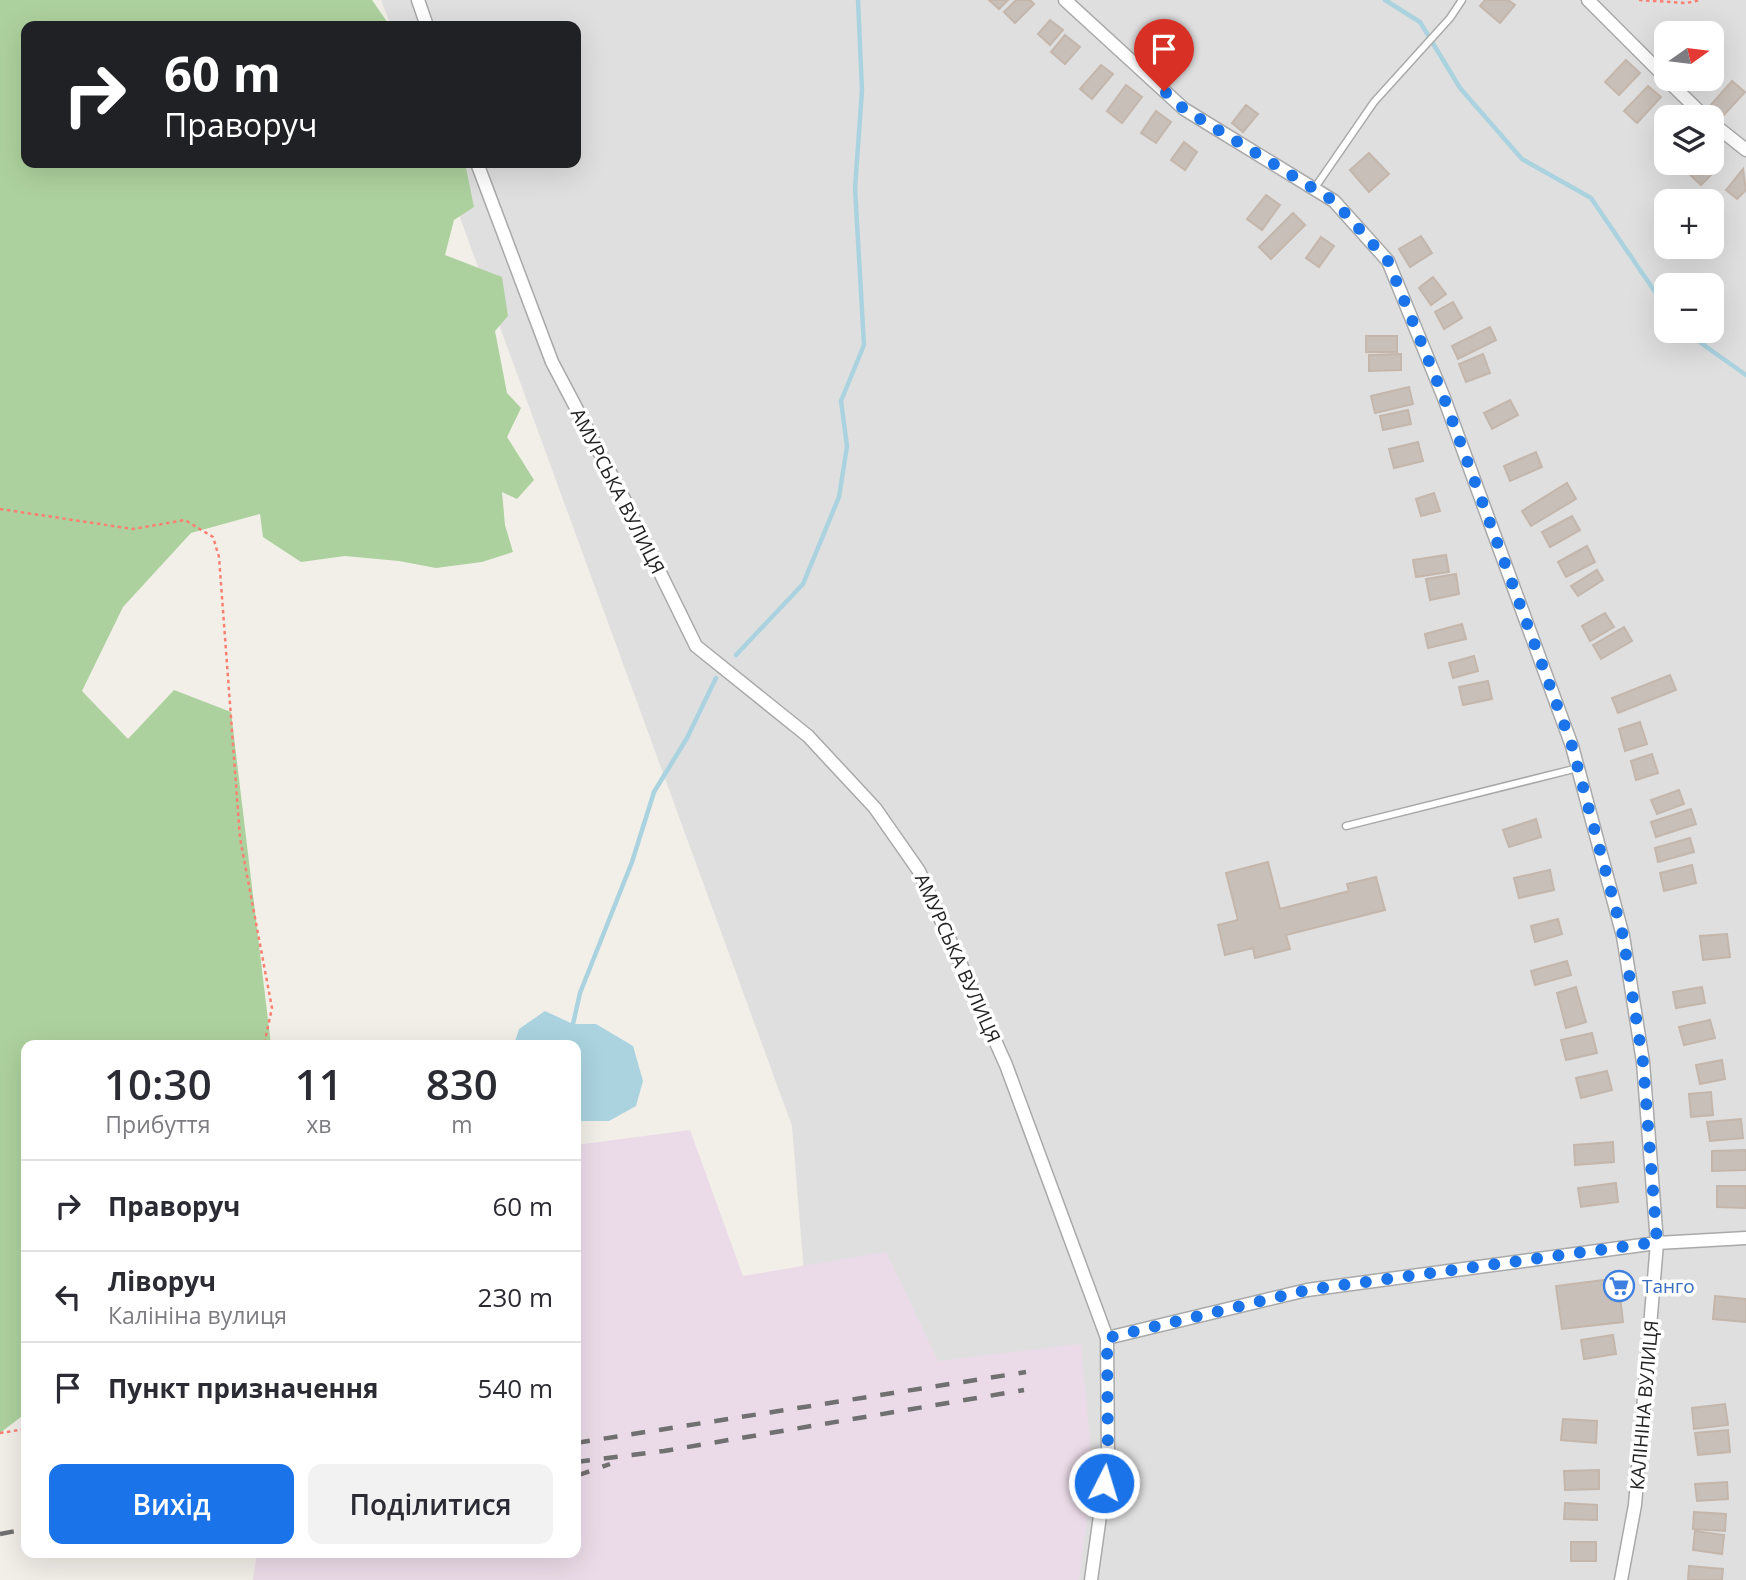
<!DOCTYPE html>
<html lang="uk">
<meta charset="utf-8">
<style>
:root{--surface:#fff;--page:#f2f2f3;--text:#2b2b33;--muted:#7c7c81;--line:#e1e1e2;--accent:#1a73e8}
body{margin:0;font-family:"Open Sans",sans-serif;background:var(--page);color:var(--text);height:100vh;display:flex;flex-direction:column;font-size:26px;white-space:nowrap}
*{box-sizing:border-box;margin:0}
p{font-size:23px;color:var(--muted)}
.icon{flex:none;width:38px;height:38px;fill:none;stroke:currentColor;stroke-width:2;stroke-linecap:round;stroke-linejoin:round}
.map{position:relative;flex:1;overflow:hidden}
.drawer{position:absolute;left:21px;top:1040px;width:560px;height:518px;display:flex;flex-direction:column;background:var(--surface);border-radius:14px;box-shadow:0 7px 28px #0002}
.drawer>*{flex:none}
.guide{position:absolute;left:21px;top:21px;width:560px;height:147px;border-radius:14px;box-shadow:0 7px 28px #0002;background:#202124;color:#fff;overflow:hidden}
.needle{width:46px;rotate:76deg}
.controls{position:absolute;left:1654px;top:21px;display:grid;gap:14px}
.controls a{display:grid;place-items:center;width:70px;height:70px;border-radius:14px;background:var(--surface);box-shadow:0 7px 28px #0002;font-size:35px}
.pin{position:absolute;display:grid;place-items:center;width:60px;height:60px;color:#fff;margin:-72px -30px;border-radius:50% 50% 50% 0;rotate:-45deg;box-shadow:0 0 7px #0007}
.pin .icon{rotate:45deg}
.me{position:absolute;width:77px;margin:-38px;rotate:5deg;stroke-linejoin:round;filter:drop-shadow(0 0 5px #0008)}
.turn{display:flex;align-items:center;gap:24px;height:147px;padding:0 28px;font-size:32px}
.turn .icon{width:91px;height:91px;stroke-width:2.5}
.turn b{display:block;font-size:49px;line-height:60px}
.eta{display:flex;justify-content:space-evenly;align-items:center;height:119px;text-align:center}
.eta b{font-size:42px;font-weight:600;line-height:49px}
.action{display:flex;gap:14px;margin-top:auto;padding:14px 28px}
.action a{flex:1;height:80px;border-radius:14px;background:var(--accent);color:#fff;font-size:28px;font-weight:600;line-height:80px;text-align:center}
.action a+a{background:var(--page);color:var(--text)}
ul{padding:0;list-style:none}
li{display:flex;align-items:center;gap:21px;height:91px;padding:0 28px;border-top:2px solid var(--line)}
li div{flex:1}
li b{display:block;font-size:26px}
li em{font-style:normal}
.map>svg:first-child{display:block}
.residential{fill:#e0dfdf;fill-rule:evenodd}
.industrial{fill:#ebdbe8}
.forest{fill:#add19e}
.water{fill:#aad3df}
.lines{fill:none;stroke-linecap:round;stroke-linejoin:round}
.stream{stroke:#aad3df;stroke-width:4.5}
.building{fill:#c7bfb8;stroke:#c4b6ab;stroke-width:2}
.service-casing{stroke:#a9a9a9;stroke-width:9}
.minor-casing{stroke:#a9a9a9;stroke-width:15}
.path{stroke:#fa8072;stroke-width:2.5;stroke-dasharray:3.5 3.5;stroke-linecap:butt}
.service{stroke:#fff;stroke-width:6}
.minor{stroke:#fff;stroke-width:12}
.rail{stroke:#707070;stroke-width:4.5;stroke-dasharray:14 14;stroke-linecap:butt}
.route{stroke:#1a73e8;stroke-width:12;stroke-dasharray:0 21.6}
.labels{text-anchor:middle;dominant-baseline:central;stroke-width:7;stroke-linejoin:round;paint-order:stroke}
.street-label{font-size:19px;fill:#222;stroke:#fff}
.shop-label{font-size:19px;fill:#366cbe;stroke:#fff;text-anchor:start}
</style>
<div class="map">
<svg width="1746" height="1580" viewBox="0 0 1746 1580">
<rect width="100%" height="100%" fill="#f2efe9"/>
<path class="residential" d="M381 0H1746V1580H829L792 1126 440 163H576V26H391ZM1666 33H1712V79H1666ZM1666 117H1712V163H1666ZM1666 201H1712V247H1666ZM1666 285H1712V331H1666Z"/>
<path class="industrial" d="M690 1130 743 1276 886 1252 938 1361 1081 1344 1093 1474 1079 1580H253L257 1552H576V1145Z"/>
<path class="forest" d="M0 0H372L390 26H26V163H465L474 207 454 220 445 255 502 277 508 316 495 331 507 393 521 408 507 437 534 480 517 499 502 492 505 525 513 552 482 562 436 568 399 561 345 556 301 562 263 537 260 514 191 533 123 607 82 691 128 739 174 690 231 712 271 1045H26V1413L0 1433Z"/>
<path class="water" d="M545 1011 573 1024H596L633 1046 643 1081 636 1106 609 1121H576V1045H514L519 1029Z"/>
<g class="lines">
<path class="stream" d="M1385 0 1420 22 1460 88 1522 159 1591 198 1666 308
M1684 331 1746 375
M736 655 803 584 839 497 847 446 841 401 864 345 855 188 862 90 858 0
M573 1024 580 993 632 862 654 792 687 738 716 678"/>
</g>
<path class="building" d="M989 0H1008L999 9Z
M1016 0H1030L1034 4 1015 23 1004 12Z
M1485 0H1508L1515 5 1500 23 1480 6Z
M1050 20 1063 30 1050 45 1038 34Z
M1065 35 1080 47 1065 64 1051 52Z
M1626 60 1640 73 1619 95 1605 82Z
M1101 65 1113 74 1092 99 1080 89Z
M1732 81 1745 92 1721 118 1709 107Z
M1126 85 1142 97 1122 123 1107 111Z
M1648 86 1661 97 1637 123 1624 111Z
M1246 105 1258 114 1243 132 1232 123Z
M1156 111 1171 122 1156 143 1141 133Z
M1184 142 1197 152 1185 170 1171 160Z
M1712 148 1719 155 1707 169 1712 174 1701 185 1685 170 1692 163H1712Z
M1369 153 1389 174 1369 192 1350 170Z
M1743 169 1746 190 1737 199 1726 190Z
M1266 195 1280 205 1262 230 1247 219Z
M1293 213 1305 225 1271 259 1259 247Z
M1421 236 1432 253 1410 267 1399 249Z
M1321 237 1334 246 1319 267 1306 258Z
M1433 277 1446 294 1431 305 1419 288Z
M1453 302 1462 318 1444 329 1435 312Z
M1490 327 1496 340 1458 359 1452 346Z
M1366 336H1397V352H1366Z
M1401 354V370L1369 371V355Z
M1483 354 1490 373 1466 382 1459 364Z
M1409 387 1413 404 1375 413 1371 396Z
M1510 400 1518 415 1492 429 1484 413Z
M1408 410 1411 424 1383 430 1380 416Z
M1418 442 1423 461 1394 468 1389 449Z
M1536 452 1542 467 1510 481 1504 466Z
M1567 483 1576 499 1531 526 1522 511Z
M1434 493 1440 511 1421 516 1416 499Z
M1572 516 1580 530 1550 547 1542 532Z
M1587 546 1595 562 1566 577 1558 562Z
M1446 555 1449 572 1416 577 1413 560Z
M1597 570 1603 580 1578 596 1571 586Z
M1456 574 1459 594 1430 600 1426 579Z
M1605 613 1614 627 1590 641 1582 626Z
M1462 624 1466 639 1428 648 1425 634Z
M1624 627 1632 641 1601 659 1593 645Z
M1474 656 1478 671 1453 678 1449 663Z
M1670 675 1676 690 1618 713 1612 698Z
M1488 681 1492 699 1463 705 1459 687Z
M1640 722 1647 744 1625 751 1619 729Z
M1652 754 1658 773 1636 780 1631 761Z
M1679 790 1684 804 1657 814 1651 800Z
M1691 809 1696 824 1656 837 1651 822Z
M1536 819 1541 837 1509 847 1503 830Z
M1690 838 1694 852 1658 862 1655 848Z
M1268 862 1280 909 1349 891 1347 884 1376 877 1385 910 1286 935 1290 949 1255 958 1253 948 1225 955 1218 925 1238 920 1226 873Z
M1692 865 1696 883 1664 891 1660 873Z
M1550 870 1554 890 1519 898 1514 878Z
M1558 919 1562 934 1535 942 1531 926Z
M1727 934 1730 957 1703 960 1700 936Z
M1567 961 1571 975 1535 985 1531 971Z
M1576 987 1586 1022 1566 1028 1557 993Z
M1702 987 1705 1003 1676 1008 1673 992Z
M1710 1020 1715 1038 1684 1045 1679 1027Z
M1592 1033 1597 1053 1566 1060 1561 1040Z
M1722 1060 1725 1079 1700 1084 1696 1065Z
M1607 1071 1612 1090 1581 1098 1576 1078Z
M1711 1092 1713 1115 1691 1117 1689 1094Z
M1741 1119 1743 1138 1710 1141 1707 1122Z
M1613 1142 1614 1162 1575 1165 1574 1145Z
M1746 1150V1170L1712 1171V1151Z
M1616 1183 1618 1202 1581 1207 1578 1188Z
M1717 1186H1746V1208L1717 1207Z
M1618 1278 1623 1322 1562 1329 1556 1286Z
M1715 1296 1746 1299V1322L1713 1319Z
M1613 1335 1616 1354 1584 1359 1581 1340Z
M1725 1404 1728 1425 1694 1429 1692 1408Z
M1563 1419 1597 1421 1596 1443 1561 1440Z
M1728 1430 1730 1452 1698 1455 1695 1433Z
M1599 1470V1489L1565 1490 1564 1471Z
M1727 1482 1728 1499 1697 1501 1695 1484Z
M1565 1503 1597 1505V1520L1564 1519Z
M1694 1512 1726 1514 1725 1531 1693 1529Z
M1695 1531 1724 1535 1722 1554 1693 1550Z
M1571 1542H1596V1561H1571Z
M1689 1566 1723 1569 1722 1580H1688Z"/>
<g class="lines">
<g class="service-casing">
<path id="service" d="M1314 189 1374 102 1450 18 1462 0
M1346 826 1578 768"/>
</g>
<g class="minor-casing">
<path id="minor" d="M418 0 427 26
M1065 0 1184 109 1334 201 1388 261 1444 398 1572 746 1623 936 1643 1062 1657 1243 1635 1505 1621 1580
M1588 0 1666 78
M1666 79 1705 117
M1712 123 1746 150
M477 163 552 362 623 497 696 646 808 736 875 808 919 871 1006 1065 1107 1338 1108 1459 1091 1580
M1107 1338 1307 1290 1657 1243 1746 1238"/>
</g>
<path class="path" d="M1639 0 1686 3 1701 0
M0 509 133 529 185 520 213 537 219 557 240 838 272 1008 264 1045
M0 1433 26 1429"/>
<use href="#service" class="service"/>
<use href="#minor" class="minor"/>
<path class="rail" d="M576 1443 1026 1372
M576 1462 664 1451 1024 1390
M576 1476 610 1464
M0 1534 26 1529"/>
</g>
<g class="lines">
<path class="route" d="M1104 1483 1108 1459 1107 1338 1307 1290 1657 1242 1643 1062 1623 936 1572 746 1444 398 1388 261 1334 201 1184 109 1164 91"/>
</g>
<defs>
<g id="supermarket-ring" transform="scale(1.575)"><circle r="9.5" fill="#fff" stroke="#3f7fe0" stroke-width="1.5"/><path d="M-6-5.5h2.5l.6 2H6L4.5 2H-2.5L-4.4-4H-6ZM-1.5 3.2a1.3 1.3 0 1 0 .1 0ZM3 3.2a1.3 1.3 0 1 0 .1 0Z" fill="#3f7fe0"/></g>
</defs>
<g fill-rule="evenodd">
<use href="#supermarket-ring" x="1619" y="1286"/>
</g>
<g class="labels">
<g class="street-label">
<text transform="translate(618 491) rotate(63)">АМУРСЬКА ВУЛИЦЯ</text>
<text transform="translate(958 958) rotate(66)">АМУРСЬКА ВУЛИЦЯ</text>
<text transform="translate(1644 1405) rotate(-85)">КАЛІНІНА ВУЛИЦЯ</text>
</g>
<g class="shop-label">
<text x="1642" y="1286">Танго</text>
</g>
</g>
</svg>
<div class="controls">
<a><svg class="needle" viewBox="-14 -14 28 28"><path d="M0-13l5 13h-10z" fill="#e53935"/><path d="M0 13l5-13h-10z" fill="#7c7c81"/></svg></a>
<a><svg class="icon" aria-label="layers" viewBox="0 0 24 24"><path d="M12 4l9 5-9 5-9-5zM3 14l9 5 9-5"/></svg></a>
<a>+</a>
<a>−</a>
</div>
<div class="pin" style="left:1164px;top:91px;background:#d93025"><svg class="icon" aria-label="arrive" viewBox="0 0 24 24"><path d="M6 21V4h12l-3 4 3 4H6"/></svg></div>
<svg class="me" style="left:1104px;top:1483px" viewBox="-20 -20 40 40"><circle r="17" fill="#1a73e8" stroke="#fff" stroke-width="3"/><path d="M0-11L8 9 0 5-8 9z" fill="#fff"/></svg>
<div class="guide">
<div class="turn"><svg class="icon" aria-label="right" viewBox="0 0 24 24"><path d="M7 20v-9h11M14 6l5 5-5 5"/></svg><div><b>60 m</b>Праворуч</div></div>
</div>
<section class="drawer">
<div class="eta">
<div><b>10:30</b><p>Прибуття</p></div>
<div><b>11</b><p>хв</p></div>
<div><b>830</b><p>m</p></div>
</div>
<ul>
<li><svg class="icon" aria-label="right" viewBox="0 0 24 24"><path d="M7 20v-9h11M14 6l5 5-5 5"/></svg><div><b>Праворуч</b></div><em>60 m</em></li>
<li><svg class="icon" aria-label="left" viewBox="0 0 24 24"><path d="M17 20v-9H6M10 6l-5 5 5 5"/></svg><div><b>Ліворуч</b><p>Калініна вулиця</p></div><em>230 m</em></li>
<li><svg class="icon" aria-label="arrive" viewBox="0 0 24 24"><path d="M6 21V4h12l-3 4 3 4H6"/></svg><div><b>Пункт призначення</b></div><em>540 m</em></li>
</ul>
<div class="action"><a>Вихід</a><a>Поділитися</a></div>
</section>
</div>
